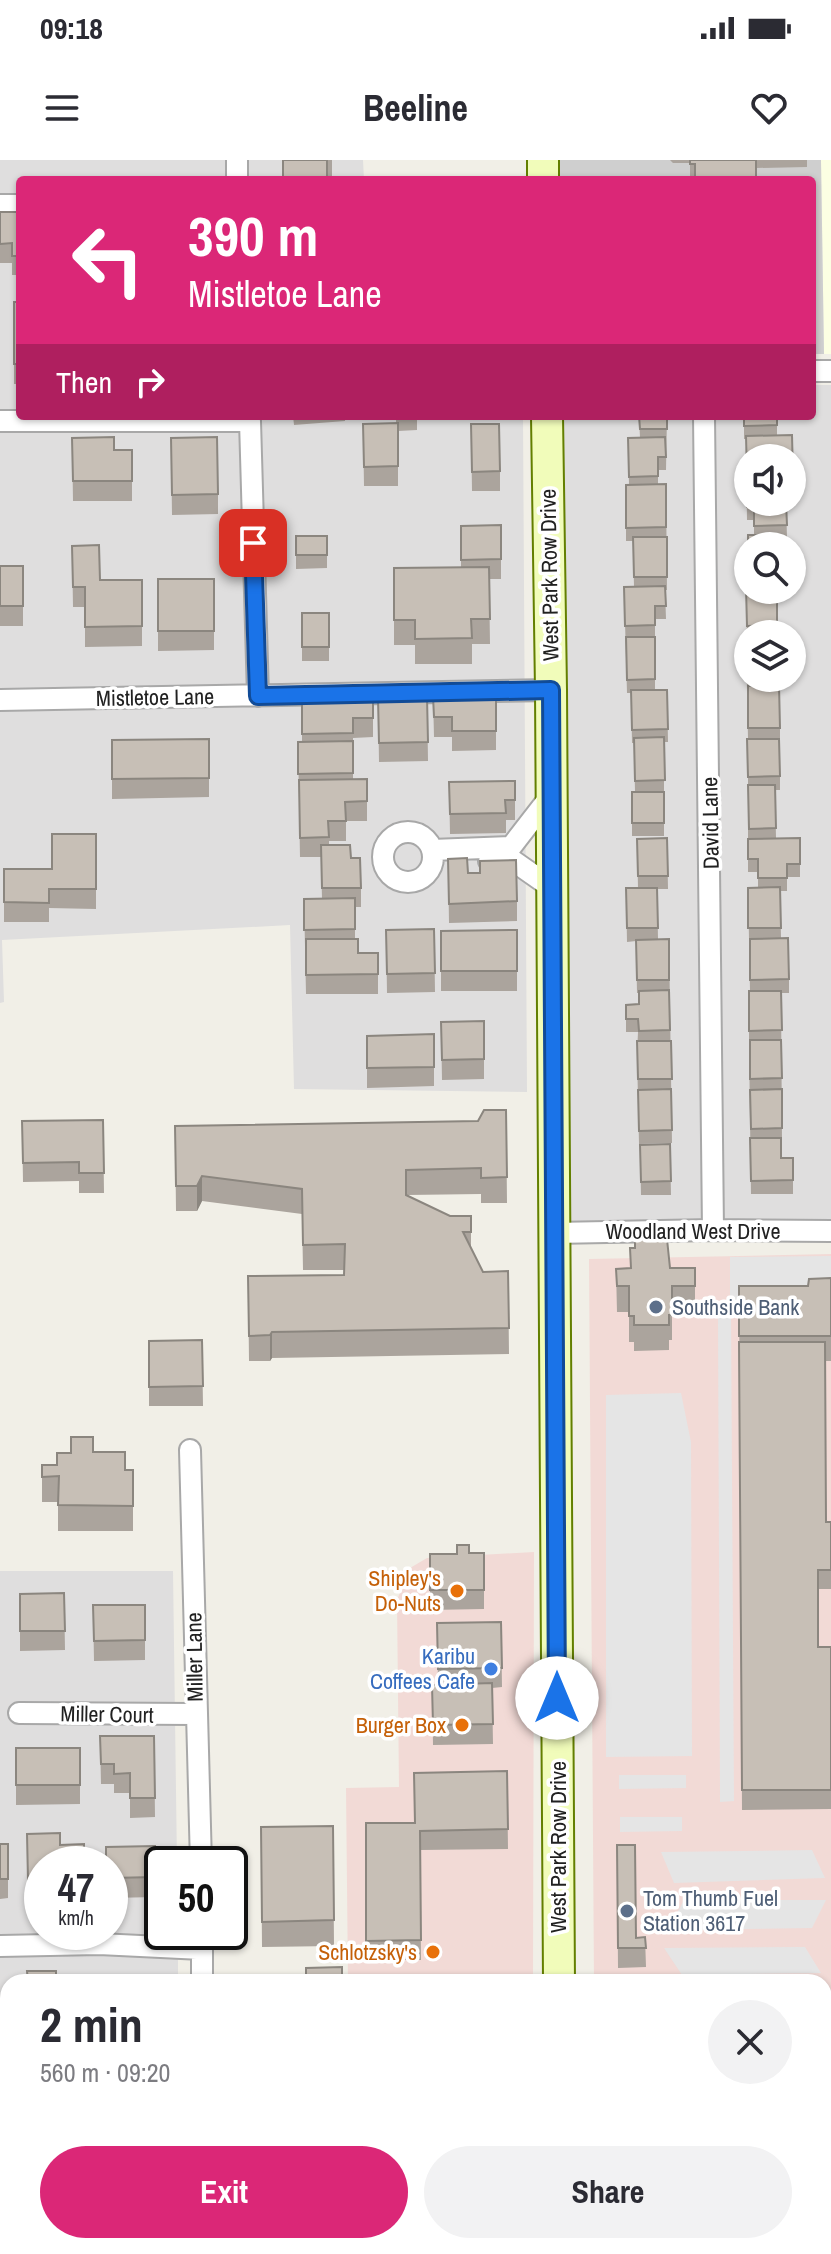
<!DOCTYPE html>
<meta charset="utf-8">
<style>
:root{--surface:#fff;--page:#f2f2f3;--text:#2b2b33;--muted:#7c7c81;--accent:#db2777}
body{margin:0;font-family:"Archivo Narrow",sans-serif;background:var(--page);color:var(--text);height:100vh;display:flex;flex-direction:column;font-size:30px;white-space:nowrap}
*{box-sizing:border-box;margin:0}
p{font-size:26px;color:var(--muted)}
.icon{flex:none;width:44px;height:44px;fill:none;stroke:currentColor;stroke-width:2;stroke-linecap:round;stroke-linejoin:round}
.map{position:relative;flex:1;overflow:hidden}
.side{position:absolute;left:0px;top:1814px;width:832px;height:280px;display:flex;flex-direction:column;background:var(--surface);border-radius:24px 24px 0 0;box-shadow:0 2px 6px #0004}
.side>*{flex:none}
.banner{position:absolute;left:16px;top:16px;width:800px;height:244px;border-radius:8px;box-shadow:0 2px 6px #0004;background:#db2777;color:#fff;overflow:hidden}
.buttons{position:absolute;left:734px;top:284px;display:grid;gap:16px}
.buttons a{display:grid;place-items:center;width:72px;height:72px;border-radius:50%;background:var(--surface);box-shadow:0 2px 6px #0004;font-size:40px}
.speed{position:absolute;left:24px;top:1686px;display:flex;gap:16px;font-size:40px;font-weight:700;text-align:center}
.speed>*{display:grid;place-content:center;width:104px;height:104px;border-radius:50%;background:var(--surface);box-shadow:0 2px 6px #0004;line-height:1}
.speed small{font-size:20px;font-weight:400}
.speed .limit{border:4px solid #111;border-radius:12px;background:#fff;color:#111}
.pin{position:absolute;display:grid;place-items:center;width:68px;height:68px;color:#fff;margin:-34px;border-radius:16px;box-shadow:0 4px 12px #0006}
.me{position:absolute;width:88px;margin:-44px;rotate:0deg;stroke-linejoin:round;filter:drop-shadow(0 0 6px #0008)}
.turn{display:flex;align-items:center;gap:28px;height:168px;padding:0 40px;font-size:36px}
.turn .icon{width:104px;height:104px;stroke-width:2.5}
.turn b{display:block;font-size:56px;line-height:68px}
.then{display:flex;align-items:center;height:76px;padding:0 40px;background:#0003;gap:16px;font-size:30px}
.round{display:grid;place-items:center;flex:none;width:84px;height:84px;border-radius:42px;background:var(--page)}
.summary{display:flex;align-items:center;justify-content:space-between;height:136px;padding:0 40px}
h1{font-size:48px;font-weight:700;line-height:60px}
.action{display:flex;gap:16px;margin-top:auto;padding:16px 40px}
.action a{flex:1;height:92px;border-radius:48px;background:var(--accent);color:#fff;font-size:32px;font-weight:700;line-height:92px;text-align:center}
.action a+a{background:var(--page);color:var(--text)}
.status{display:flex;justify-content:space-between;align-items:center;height:56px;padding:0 40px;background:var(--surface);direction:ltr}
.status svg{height:22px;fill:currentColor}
header{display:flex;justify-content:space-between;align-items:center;height:104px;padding:0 40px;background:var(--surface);font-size:36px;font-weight:700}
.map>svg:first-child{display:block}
.residential{fill:#dfdede;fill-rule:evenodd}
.commercial{fill:#f2dad6}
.education{fill:#fcffe3}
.religious{fill:#cfcfcf}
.parking{fill:#e5e5e5}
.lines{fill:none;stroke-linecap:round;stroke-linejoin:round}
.street-casing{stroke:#a8a8a8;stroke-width:24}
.secondary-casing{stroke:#637f00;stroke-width:34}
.street{stroke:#fff;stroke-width:20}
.secondary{stroke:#f1fcba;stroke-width:30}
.wall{fill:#aba49d}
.shaded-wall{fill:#8b867f}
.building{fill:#c7bfb6;stroke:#8b867f;stroke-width:2}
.route-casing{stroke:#114b97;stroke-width:20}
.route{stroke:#1a73e8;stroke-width:14}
.service-dot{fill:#5c6f8a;stroke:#fff;stroke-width:3}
.food-dot{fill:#e8710a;stroke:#fff;stroke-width:3}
.shop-dot{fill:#3f7fe0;stroke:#fff;stroke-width:3}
.labels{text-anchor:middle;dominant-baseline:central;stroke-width:7;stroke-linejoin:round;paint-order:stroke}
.street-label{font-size:22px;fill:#212121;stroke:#fff}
.service-label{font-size:22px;fill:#4e5e75;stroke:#fff;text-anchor:start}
.food-label{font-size:22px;fill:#c56008;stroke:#fff;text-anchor:end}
.shop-label{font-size:22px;fill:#366cbe;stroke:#fff;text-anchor:end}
</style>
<div class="status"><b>09:18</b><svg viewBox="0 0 49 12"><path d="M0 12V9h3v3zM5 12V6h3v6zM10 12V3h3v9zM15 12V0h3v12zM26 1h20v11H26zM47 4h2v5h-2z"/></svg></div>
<header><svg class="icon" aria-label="menu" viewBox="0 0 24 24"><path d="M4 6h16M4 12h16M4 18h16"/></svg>Beeline<svg class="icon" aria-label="heart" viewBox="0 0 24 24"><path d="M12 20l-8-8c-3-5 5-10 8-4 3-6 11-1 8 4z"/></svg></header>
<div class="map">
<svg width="831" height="2094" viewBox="0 0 831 2094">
<rect width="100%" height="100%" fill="#f1efe7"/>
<path class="residential" d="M0 0H363L364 20H20V256H523L527 932 294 929 290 765 2 780 4 842 0 843Z
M812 225H831V1067L561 1068 556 256H812ZM748 298H792V342H748ZM748 386H792V430H748ZM748 474H792V518H748Z
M0 1411H173L177 1704H162V1772H178V1822H8V2038H0ZM42 1704H110V1772H42Z"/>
<path class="commercial" d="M831 1094V2013H824V1822H594L589 1099Z
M534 1392 533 1822H348L346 1628 399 1627 397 1440 410 1408 427 1398Z"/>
<path class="education" d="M821 0H831V194H824Z"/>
<path class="religious" d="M557 0H821L824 194H812V20H558Z"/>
<path class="parking" d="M831 1096V1143L730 1144V1097Z
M731 1153 734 1641 720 1642 718 1154Z
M681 1233 691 1282 692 1596 606 1597V1235Z
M619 1615H686V1628L619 1629Z
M620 1657H682V1671L620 1672Z
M812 1690 825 1718 674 1723 661 1692Z
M684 1740H826L812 1768 668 1770Z
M805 1787 821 1813 682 1815 664 1788Z
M165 2086H336V2094H165Z
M409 2086H516V2094H410Z"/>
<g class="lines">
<g class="street-casing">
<path id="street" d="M237 20V0
M0 45H20
M812 211H831
M704 256 713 1070
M0 261H250L258 536
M0 540 551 530
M383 697a25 25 0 1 1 50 0a25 25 0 1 1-50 0Z
M432 690 511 687 552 634
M489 701 512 700 552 728
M554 1073 713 1070 831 1071
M190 1290 201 1704
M19 1553 195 1554
M0 1786 99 1784 202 1789
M202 1822V1772
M826 2051V2094"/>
</g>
<g class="secondary-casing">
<path id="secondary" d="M543 0V20
M547 256 551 530 559 1822
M824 2051H831
M0 2060H8
M560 2086V2094"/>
</g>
<use href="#street" class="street"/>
<use href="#secondary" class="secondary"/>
</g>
<path class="wall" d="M282 0H332V19L327 20Z
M670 0H807V7L756 8 690 17V3H673Z
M0 52H20V115H12V103H0Z
M14 142H20V224H14Z
M293 256H345V261L294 265Z
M396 256H417V270L398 271V326H364L363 264 396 263Z
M639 256H667L666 310H658V324H666L667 430H665L666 459H655V530H667L668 582H664V676H632V632H635L634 583H632L631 533H627L624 427H634L633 381H626V325H629L628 278H640Z
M744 256H777V275H792L793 329 792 298H748V342H786L787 378 778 379 754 375V360H747L746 279H744Z
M471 264 500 311V331H472Z
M72 278 114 290H132V341H73Z
M171 278 218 334V354L172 355Z
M501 365V419H489L490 484H472V504H415V485H394V408H461V366Z
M296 376H327V408L296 409Z
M72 386 100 420H142V486L85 487V447H73Z
M0 406H23V466H0Z
M158 419H214V490L158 491Z
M746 428 748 430H779L777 431V474H748V479H747Z
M302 453H329V501H302Z
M746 481 748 518H773L780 568V630H775L776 678H800V717H787V731H780L781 778 789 819V833H781L782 981H781V998H793V1034H751L749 884V831H750L748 728H758V712H748V579Z
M433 536H496V590L452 591V577H434Z
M302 537 373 558V577L353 578V619H367V661H346V681H329V685L351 698 361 728V747H355V779L358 793H378V834H306L304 739H322L321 697H300L298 582 302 581Z
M427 537 428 601 379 602 378 538Z
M209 579V637L112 639V580Z
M515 621V660H506V673L450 674 449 622Z
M96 674V749L49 748V762H4V709H52Z
M667 678 668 729H657L658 779H669L672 983 639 984 637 894 638 872H626V845L639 844V833H637L636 781 627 782 626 728H638L637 679Z
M448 699 468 713H480L517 741V761L449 763Z
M434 769 435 832 387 833 386 770Z
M517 770V831H441V771Z
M484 861V919L442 920 441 862Z
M434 874V926L367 928V876Z
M506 950 507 1043H481V1034L407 1035 450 1056H471V1088L483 1112 508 1111 509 1194 272 1198 270 1201H249L248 1116 344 1115V1110H303L302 1054 202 1041 197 1051H176L175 966 478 961Z
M103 960 104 1033H79V1021L23 1022 22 961Z
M670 984 671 1035H641L640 985Z
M695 1108V1151L672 1152V1180H669V1190L634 1191V1182H629V1152H617L616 1109Z
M831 1118V1201H825L826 1362H831V1429H818V1487H831V1649L742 1650 739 1126H808Z
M202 1180 203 1246H149V1181Z
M93 1292 125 1310H133V1371H58V1342H42V1305H57Z
M484 1393V1449L430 1450V1394Z
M64 1433 65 1490 20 1491V1434Z
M93 1445H145V1500L94 1501Z
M501 1462 502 1527 492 1528 493 1584 433 1585 432 1525H438L437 1463Z
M100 1576H154L155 1657 130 1658V1633H114V1624H101Z
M16 1588H80V1644L16 1645Z
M507 1611 508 1689 420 1690 421 1800H366V1663H415Z
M333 1666 334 1786 262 1787 261 1667Z
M0 1684H8V1738L0 1739Z
M617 1685 636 1778 645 1777 646 1807 618 1808Z
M155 1686 156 1737 110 1738V1704Z
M27 1693 42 1704V1739H28Z
M0 1923 5 1951H8V1998H0Z"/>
<path class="shaded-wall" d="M202 1016V1041L197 1051V1026Z
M272 1172V1198L270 1201V1175Z"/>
<path class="building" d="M283 0H327V20H283Z
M690 0H756V20H695V4H690Z
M0 52H20V96H12V83L0 84Z
M14 142H20V204H14Z
M396 256H417V257H396Z
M639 256H667V269H640Z
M744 256H777V265L744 266Z
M398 263V306L364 307 363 264Z
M471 264H499L500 311 472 312Z
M792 275 793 315 792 298H748V316H747L746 276Z
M114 277V290H132V321H73L72 278Z
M217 277 218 334 172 335 171 278Z
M665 277 666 297H658V316L629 317 628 278Z
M666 324V367L626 368V325Z
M746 326H748V342H786L787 365 754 366V347H747Z
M501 365V399L461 400V366Z
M748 375H778V386H748Z
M296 376H327V395H296Z
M633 377H667V417H634Z
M99 385 100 420H142V466L85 467V427H73L72 386Z
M0 406H23V446H0Z
M489 407 490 459H471L472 478 415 479V460H394V408Z
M158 419H214V471H158Z
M665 426 666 446H655V465L625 466 624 427Z
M746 428H748V430H777V465L747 466Z
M302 453H329V487H302Z
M626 477H655V519L627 520Z
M746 481H748V518H746Z
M779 525 780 568H748V526Z
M631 530H667L668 569 632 570Z
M373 535V558H353V573L302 574V537Z
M433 536H496V571H452V557H434Z
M427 537 428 582 379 583 378 538Z
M664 577 665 620 635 621 634 578Z
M209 579V618L112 619V580Z
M747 579H779L780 616 748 617Z
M353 581V613L298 614V582Z
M367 619V641L345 642 346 661H328L329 677 300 678 299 620Z
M515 621V640H505L506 653 450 654 449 622Z
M748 625H775L776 668 749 669Z
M632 632H664V663H632Z
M52 674H96V729H49V743L4 742V709H52Z
M667 678 668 716H638L637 679Z
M800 678V704H787V718H758V699H748V679Z
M321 685H350L351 698H360L361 728H322Z
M467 698 468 713H480V701L516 700 517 741 449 744 448 699Z
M780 727 781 768H748V728Z
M626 728H657L658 768H627Z
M355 738V769L304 770V739Z
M434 769 435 813 387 814 386 770Z
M517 770V811H441V771Z
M788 778 789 819 750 820V779Z
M306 779H358V793H378V814L306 815Z
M669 779V820H637L636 780Z
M669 830 670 870 639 871 638 859H626V845L639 844V831Z
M749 831H781L782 870 749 871Z
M484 861V899L442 900 441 862Z
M434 874V907L367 908V876Z
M750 880H781L782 918 750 919Z
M637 881H671L672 919H638Z
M671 929 672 970 639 971 638 930Z
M782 929V968L751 969 750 930Z
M484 950H506L507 1017 481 1018V1008L406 1010V1035L450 1056H471V1072H463L483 1112 508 1111 509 1168 272 1172 270 1175 249 1176 248 1116 344 1115 345 1084 303 1085 302 1029 202 1016 197 1026H176L175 966 478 961Z
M103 960 104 1013H79V1002L23 1003 22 961Z
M750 978H781V998H793V1020L751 1021Z
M670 984 671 1021 641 1022 640 985Z
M667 1079 670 1108H695V1126H672V1155H669V1165H634V1156H629V1126H617L616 1109 631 1108 630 1088H635V1080Z
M831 1118V1176H739V1126H808L809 1119Z
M202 1180 203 1226 149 1227V1181Z
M739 1182H825L826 1362H831V1410H818V1487H831V1630H742Z
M71 1277H93V1292H125V1310H133V1346L58 1345 59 1316 42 1317V1305H57V1293H71Z
M457 1385H469V1393H484V1430H430V1394H457Z
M64 1433 65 1471H20V1434Z
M93 1445H145V1480L94 1481Z
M501 1462 502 1508 438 1509 437 1463Z
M492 1523 493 1564 433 1565 432 1525Z
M100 1576H154L155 1638H130V1613L114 1614V1604H101Z
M16 1588H80V1625H16Z
M507 1611 508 1669 420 1671 421 1780 366 1781V1663H415L414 1613Z
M333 1666 334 1760 262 1762 261 1667Z
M60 1673V1685L84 1684V1704H42V1719L28 1720 27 1674Z
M0 1684H8V1719H0Z
M617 1685H635L636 1778 645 1777 646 1788H618Z
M155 1686 156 1717 110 1718V1704H106V1687Z
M342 1807V1822H306V1808Z
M27 1811H56V1822H28Z
M0 1923H5V1951H8V1978H0Z
M337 2086H390L391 2094H337Z
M710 2086H770V2094H710Z
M63 2091H127V2094H63Z"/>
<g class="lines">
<g class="route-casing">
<path id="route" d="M253 383 258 536 551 530 557 1538"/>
</g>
<use href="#route" class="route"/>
</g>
<g class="service-dot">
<circle cx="656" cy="1147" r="8"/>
<circle cx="627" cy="1751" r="8"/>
</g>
<g class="food-dot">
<circle cx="457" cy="1431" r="8"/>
<circle cx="462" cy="1565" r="8"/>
<circle cx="433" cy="1792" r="8"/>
</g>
<circle class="shop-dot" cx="491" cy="1509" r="8"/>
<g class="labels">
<g class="street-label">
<text transform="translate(549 415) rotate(-91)">West Park Row Drive</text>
<text transform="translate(155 537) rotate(-1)">Mistletoe Lane</text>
<text transform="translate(710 663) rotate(-91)">David Lane</text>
<text x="693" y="1071">Woodland West Drive</text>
<text transform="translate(194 1497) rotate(-91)">Miller Lane</text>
<text transform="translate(107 1554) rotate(1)">Miller Court</text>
<text transform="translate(558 1687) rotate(-90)">West Park Row Drive</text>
</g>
<g class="service-label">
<text x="672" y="1147">Southside Bank</text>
<text x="643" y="1738">Tom Thumb Fuel<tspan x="643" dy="25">Station 3617</tspan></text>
</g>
<g class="food-label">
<text x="441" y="1418">Shipley's<tspan x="441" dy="25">Do-Nuts</tspan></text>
<text x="446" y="1565">Burger Box</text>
<text x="417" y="1792">Schlotzsky's</text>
</g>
<g class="shop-label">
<text x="475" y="1496">Karibu<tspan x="475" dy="25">Coffees Cafe</tspan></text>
</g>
</g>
</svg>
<div class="buttons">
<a><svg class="icon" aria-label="sound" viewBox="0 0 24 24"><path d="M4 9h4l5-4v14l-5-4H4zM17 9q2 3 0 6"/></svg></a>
<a><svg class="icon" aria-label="search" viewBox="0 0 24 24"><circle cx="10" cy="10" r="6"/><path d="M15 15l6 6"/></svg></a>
<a><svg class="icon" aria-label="layers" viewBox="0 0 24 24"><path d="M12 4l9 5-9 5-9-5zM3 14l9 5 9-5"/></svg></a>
</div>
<div class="speed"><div>47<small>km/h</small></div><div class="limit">50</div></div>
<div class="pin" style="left:253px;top:383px;background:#d93025"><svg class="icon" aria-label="arrive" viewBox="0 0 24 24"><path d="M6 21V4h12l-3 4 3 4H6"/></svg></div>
<svg class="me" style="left:557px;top:1538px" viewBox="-20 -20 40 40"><circle r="19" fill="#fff"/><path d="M0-13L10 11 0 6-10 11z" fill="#1a73e8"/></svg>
<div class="banner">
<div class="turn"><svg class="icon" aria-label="left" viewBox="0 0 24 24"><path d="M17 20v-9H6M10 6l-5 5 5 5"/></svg><div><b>390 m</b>Mistletoe Lane</div></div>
<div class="then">Then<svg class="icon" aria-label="right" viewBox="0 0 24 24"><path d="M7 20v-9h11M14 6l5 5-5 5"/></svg></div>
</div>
<section class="side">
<div class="summary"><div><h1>2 min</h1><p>560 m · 09:20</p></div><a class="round"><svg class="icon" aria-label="close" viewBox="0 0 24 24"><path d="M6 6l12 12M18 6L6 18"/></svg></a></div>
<div class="action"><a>Exit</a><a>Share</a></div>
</section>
</div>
